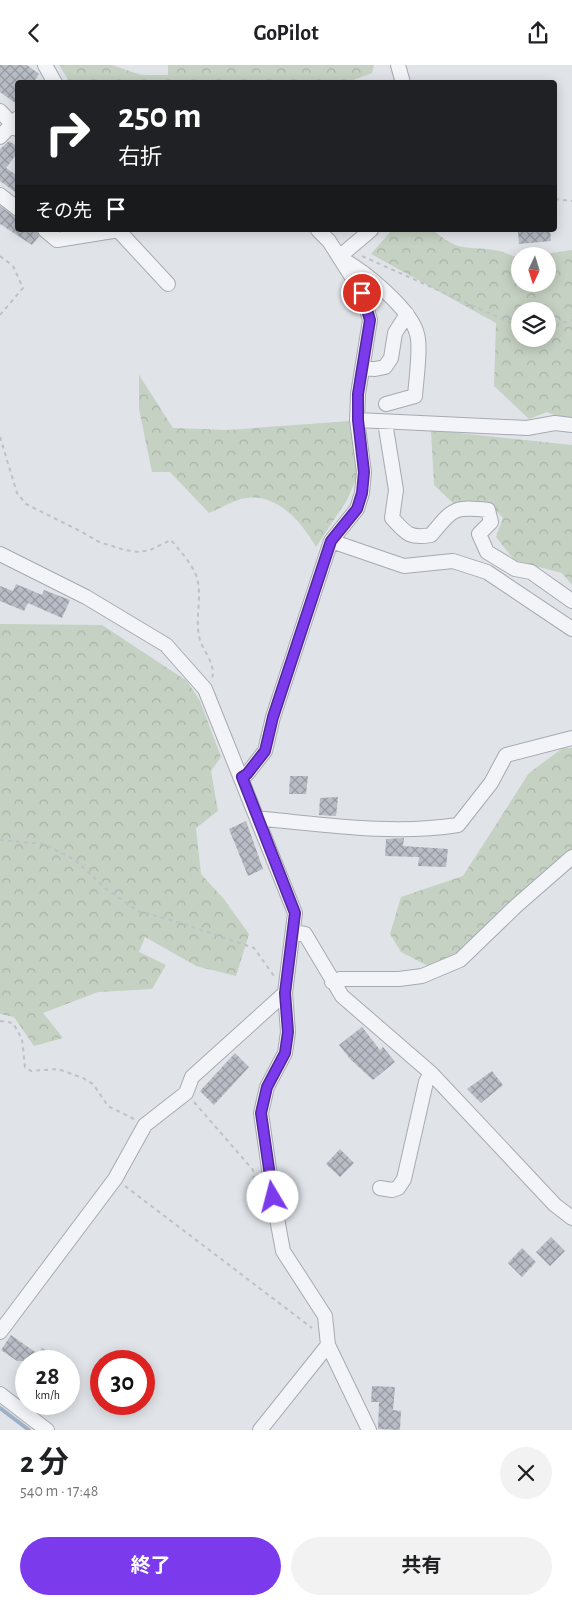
<!DOCTYPE html>
<html lang="ja">
<meta charset="utf-8">
<style>
:root{--surface:#fff;--page:#f2f2f2;--text:#202124;--muted:#757577;--accent:#7c3aed}
body{margin:0;font-family:"Alegreya Sans","Noto Sans JP",sans-serif;background:var(--page);color:var(--text);height:100vh;display:flex;flex-direction:column;font-size:19px;white-space:nowrap}
*{box-sizing:border-box;margin:0}
p{font-size:16px;color:var(--muted)}
.icon{flex:none;width:28px;height:28px;fill:none;stroke:currentColor;stroke-width:2;stroke-linecap:round;stroke-linejoin:round}
.map{position:relative;height:1365px;overflow:hidden}
.side{display:flex;flex-direction:column;background:var(--surface);flex:1}
.side>*{flex:none}
.top-card{position:absolute;left:15px;top:15px;width:542px;height:152px;border-radius:5px;box-shadow:0 2px 12px #0003;background:#202124;color:#fff;overflow:hidden}
.needle{width:32px;rotate:184deg}
.fabs{position:absolute;left:511px;top:182px;display:grid;gap:10px}
.fabs a{display:grid;place-items:center;width:45px;height:45px;border-radius:50%;background:var(--surface);box-shadow:0 2px 12px #0003;font-size:25px}
.speed{position:absolute;left:15px;top:1285px;display:flex;gap:10px;font-size:25px;font-weight:700;text-align:center}
.speed>*{display:grid;place-content:center;width:65px;height:65px;border-radius:50%;background:var(--surface);box-shadow:0 2px 12px #0003;line-height:1}
.speed small{font-size:12px;font-weight:400}
.speed .limit{border:8px solid #d22;background:#fff;color:#111}
.pin{position:absolute;display:grid;place-items:center;width:42px;height:42px;color:#fff;margin:-21px;border:2px solid #fff;border-radius:50%;box-shadow:0 1px 5px #0007}
.me{position:absolute;width:55px;margin:-28px;rotate:352deg;stroke-linejoin:round;filter:drop-shadow(0 0 4px #0008)}
.turn{display:flex;align-items:center;gap:18px;height:105px;padding:0 20px;font-size:22px}
.turn .icon{width:65px;height:65px;stroke-width:2.5}
.turn b{display:block;font-size:35px;line-height:42px}
.then{display:flex;align-items:center;height:48px;padding:0 20px;background:#0003;gap:10px;font-size:19px}
.round{display:grid;place-items:center;flex:none;width:52px;height:52px;border-radius:26px;background:var(--page)}
.overview{display:flex;align-items:center;justify-content:space-between;height:85px;padding:0 20px}
h1{font-size:30px;font-weight:700;line-height:38px}
.cta{display:flex;gap:10px;margin-top:auto;padding:10px 20px}
.cta a{flex:1;height:58px;border-radius:30px;background:var(--accent);color:#fff;font-size:20px;font-weight:700;line-height:58px;text-align:center}
.cta a+a{background:var(--page);color:var(--text)}
header{display:flex;justify-content:space-between;align-items:center;height:65px;padding:0 20px;background:var(--surface);font-size:22px;font-weight:700}
.map>svg:first-child{display:block}
.forest{fill:url(#forest-crowns);fill-rule:evenodd}
.lines{fill:none;stroke-linecap:round;stroke-linejoin:round}
.stream{stroke:#9db0c6;stroke-width:4}
.building{fill:url(#building-cross-hatch)}
.minor-casing{stroke:#a6aab2;stroke-width:16}
.path{stroke:#bfc1c7;stroke-width:2;stroke-dasharray:4 4;stroke-linecap:butt}
.minor{stroke:#f3f4f7;stroke-width:14}
.route-casing{stroke:#51269a;stroke-width:12}
.route{stroke:#7c3aed;stroke-width:9}
</style>
<header><svg class="icon" aria-label="back" viewBox="0 0 24 24"><path d="M15 5l-7 7 7 7"/></svg>GoPilot<svg class="icon" aria-label="share" viewBox="0 0 24 24"><path d="M12 15V3M7 8l5-5 5 5M5 13v7h14v-7"/></svg></header>
<div class="map">
<svg width="572" height="1365" viewBox="0 0 572 1365">
<defs>
<pattern id="forest-crowns" width="20" height="18" patternUnits="userSpaceOnUse" patternTransform="scale(1.25)"><rect width="20" height="18" fill="#c5d1c2"/><path d="M2 6a3 3 0 1 1 6 0M12 15a3 3 0 1 1 6 0" fill="none" stroke="#a9b4a8"/></pattern>
<pattern id="building-cross-hatch" width="8" height="8" patternUnits="userSpaceOnUse" patternTransform="scale(1.25)"><rect width="8" height="8" fill="#b8bcc5"/><path d="M0 0l8 8M0 8l8-8" fill="none" stroke="#9699a1"/></pattern>
</defs>
<rect width="100%" height="100%" fill="#e0e3e8"/>
<path class="forest" d="M59 0H112L141 10H168V0H374L372 8 348 17 70 18Z
M392 165H433C458 187 465 181 494 185 503 186 511 191 520 193V219H548V191H531L572 185V355L567 356 547 347 529 354 494 321 496 258 371 189ZM520 246H548V274H520Z
M139 310 173 363 228 365 350 356 357 412 347 435 316 482C301 456 275 425 241 434 230 437 219 444 209 448L170 407H152L139 344Z
M431 365 572 380V520L562 508 515 496 496 472 503 453 489 438 455 440 434 420Z
M0 559 102 560 187 616 200 636 221 692 211 706 218 746 196 763 201 809 223 833 249 869 236 911 196 901 145 872 139 887 166 900 152 924 98 927 43 948 63 973 34 981 14 952 0 949Z
M563 683H572V785L472 877 451 893 430 902 401 887 390 869 401 832 463 811 529 708Z"/>
<g class="lines">
<path class="stream" d="M0 1343 29 1365"/>
</g>
<path class="building" d="M0 0H27L39 9 33 18H18V40L0 27Z
M9 76 18 82V87L6 103 18 111V129L0 116V84Z
M0 141 18 154V165H36L39 171 32 180 0 159Z
M518 165H550L551 176 519 179Z
M16 519 42 530 44 525 70 535 62 553 28 538 24 546 0 536V521L13 526Z
M290 711H308L306 729H289Z
M338 732 336 751 319 750 320 733Z
M246 756 263 804 248 811 229 764Z
M404 773 403 781 448 784 446 802 418 801 419 792 385 791 386 774Z
M362 962 380 985 383 982 395 997 373 1015 351 995 339 980Z
M235 988 249 1002 214 1040 200 1026Z
M492 1006 503 1020 481 1038 467 1024Z
M340 1084 354 1098 340 1112 326 1099Z
M551 1172 565 1186 550 1201 536 1187Z
M522 1183 536 1197 522 1212 508 1198Z
M11 1270 38 1289 42 1283 62 1296H17L1 1285Z
M372 1321 395 1322 393 1345 401 1346 400 1365 378 1364 379 1337H371Z"/>
<g class="lines">
<g class="minor-casing">
<path id="minor" d="M45 0 55 18
M398 0 403 18
M0 46 17 64
M0 72 18 53
M0 130 18 144
M45 165 57 175 119 165
M118 165 168 219
M339 192 371 165
M342 194C364 206 411 244 417 269 421 282 416 316 415 331L386 339
M364 303 375 304 385 302 391 293 395 268 407 249
M357 355 527 363 555 358 572 360
M385 357 396 425 392 453C406 468 409 474 431 470 453 444 453 441 488 445L491 457 479 469 487 487 515 504 531 507 572 536
M331 476 404 501 453 496 487 507 572 564
M0 489 86 532 166 580 205 624 295 848 285 928 288 967 285 988 267 1022 261 1048 273 1132 283 1186 325 1251 328 1280 369 1365
M241 712 247 709 265 686 273 652 331 476 357 444 362 428 364 407 357 355 358 329 370 255 362 228 329 176 318 165
M258 756 264 754C328 760 394 770 458 760L491 718 506 690 572 673
M293 867 305 869 342 931 431 1008 555 1140 572 1153
M332 917 340 914H399L422 911 460 895 516 841 572 792
M380 1123 392 1125 398 1123 404 1114 426 1017 431 1008
M0 1267 115 1114 145 1060 186 1028 192 1012 285 928
M0 1329 47 1365
M260 1365 328 1280"/>
</g>
<path class="path" d="M555 134 572 136
M0 191 13 201 23 223 0 250
M362 191 520 262
M548 263 572 255
M0 372 17 428 26 439 80 466 99 477 125 485 139 487 150 485 171 475C180 486 190 496 196 510 203 529 195 551 199 571 202 587 216 596 212 614
M0 775 44 779 75 795 106 824 138 846 178 857 254 883 274 911
M0 956 13 958 22 974 25 1002 31 1006 58 1004 83 1013 93 1019 108 1041 134 1054
M194 1037 253 1105 255 1125 260 1136
M125 1121 312 1263"/>
<use href="#minor" class="minor"/>
</g>
<g class="lines">
<g class="route-casing">
<path id="route" d="M273 1132 261 1048 267 1022 285 988 288 967 285 928 295 848 242 712 247 709 265 686 273 652 331 476 357 444 362 428 364 407 358 355V329L370 255 362 228"/>
</g>
<use href="#route" class="route"/>
</g>
</svg>
<div class="fabs">
<a><svg class="needle" viewBox="-14 -14 28 28"><path d="M0-13l5 13h-10z" fill="#e53935"/><path d="M0 13l5-13h-10z" fill="#757577"/></svg></a>
<a><svg class="icon" aria-label="layers" viewBox="0 0 24 24"><path d="M12 4l9 5-9 5-9-5zM3 14l9 5 9-5"/></svg></a>
</div>
<div class="speed"><div>28<small>km/h</small></div><div class="limit">30</div></div>
<div class="pin" style="left:362px;top:228px;background:#d93025"><svg class="icon" aria-label="arrive" viewBox="0 0 24 24"><path d="M6 21V4h12l-3 4 3 4H6"/></svg></div>
<svg class="me" style="left:273px;top:1132px" viewBox="-20 -20 40 40"><circle r="19" fill="#fff"/><path d="M0-13L10 11 0 6-10 11z" fill="#7c3aed"/></svg>
<div class="top-card">
<div class="turn"><svg class="icon" aria-label="right" viewBox="0 0 24 24"><path d="M7 20v-9h11M14 6l5 5-5 5"/></svg><div><b>250 m</b>右折</div></div>
<div class="then">その先<svg class="icon" aria-label="arrive" viewBox="0 0 24 24"><path d="M6 21V4h12l-3 4 3 4H6"/></svg></div>
</div>
</div>
<section class="side">
<div class="overview"><div><h1>2 分</h1><p>540 m · 17:48</p></div><a class="round"><svg class="icon" aria-label="close" viewBox="0 0 24 24"><path d="M6 6l12 12M18 6L6 18"/></svg></a></div>
<div class="cta"><a>終了</a><a>共有</a></div>
</section>
